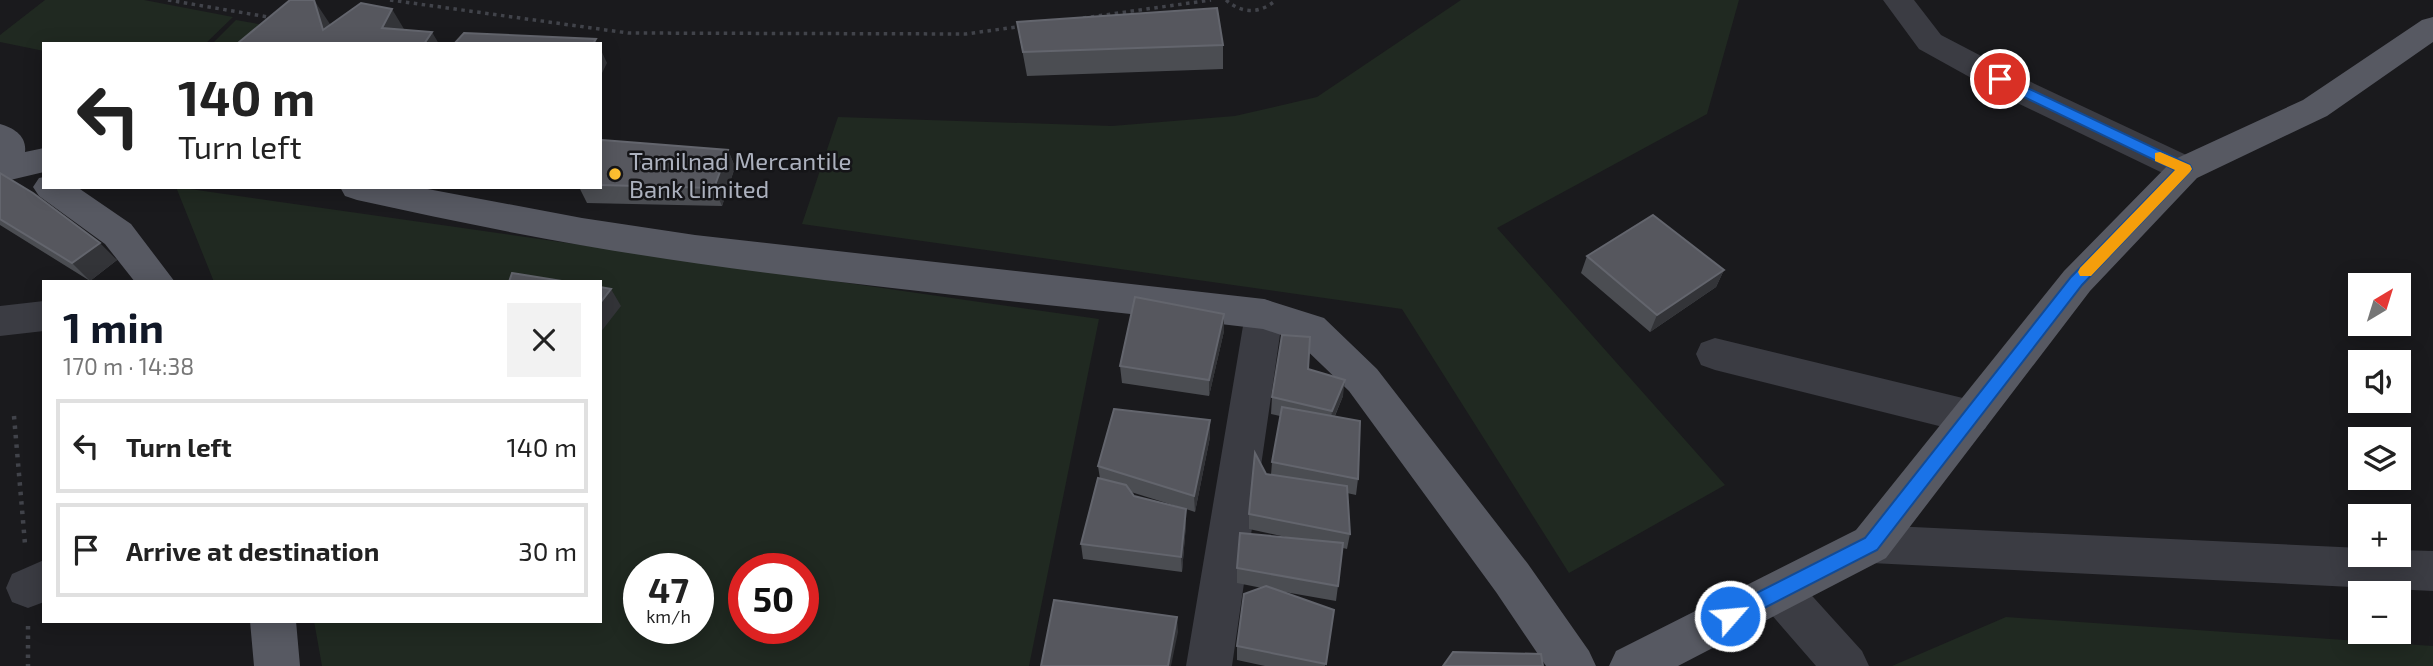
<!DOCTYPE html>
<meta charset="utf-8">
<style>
:root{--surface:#fff;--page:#f2f2f2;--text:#222;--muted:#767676;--line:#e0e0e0;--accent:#111827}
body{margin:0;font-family:"Exo 2",sans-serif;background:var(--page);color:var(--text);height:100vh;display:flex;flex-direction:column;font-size:26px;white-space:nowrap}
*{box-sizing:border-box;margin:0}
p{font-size:23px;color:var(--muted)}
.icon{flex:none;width:38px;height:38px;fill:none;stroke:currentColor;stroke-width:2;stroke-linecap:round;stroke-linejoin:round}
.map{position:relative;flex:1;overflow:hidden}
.drawer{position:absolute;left:42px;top:280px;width:560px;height:343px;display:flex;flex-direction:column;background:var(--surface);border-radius:0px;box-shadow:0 4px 18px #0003}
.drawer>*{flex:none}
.banner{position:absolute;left:42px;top:42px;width:560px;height:147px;border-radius:0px;box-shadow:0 4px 18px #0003;background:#fff;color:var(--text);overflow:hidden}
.needle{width:46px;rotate:38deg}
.controls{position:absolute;left:2348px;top:273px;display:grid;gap:14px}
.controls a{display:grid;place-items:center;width:63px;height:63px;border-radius:0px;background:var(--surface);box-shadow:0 4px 18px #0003;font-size:35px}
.speed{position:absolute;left:623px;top:553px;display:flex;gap:14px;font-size:35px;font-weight:700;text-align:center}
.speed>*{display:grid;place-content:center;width:91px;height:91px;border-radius:50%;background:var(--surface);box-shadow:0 4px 18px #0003;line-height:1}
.speed small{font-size:18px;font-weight:400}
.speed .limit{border:10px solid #d22;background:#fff;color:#111}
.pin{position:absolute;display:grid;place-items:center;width:60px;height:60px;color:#fff;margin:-30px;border:4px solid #fff;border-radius:50%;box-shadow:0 2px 7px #0007}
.me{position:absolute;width:77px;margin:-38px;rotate:63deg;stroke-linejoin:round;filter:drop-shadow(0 0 5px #0008)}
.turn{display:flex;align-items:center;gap:24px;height:147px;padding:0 21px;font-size:32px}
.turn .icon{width:91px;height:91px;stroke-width:2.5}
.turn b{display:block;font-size:49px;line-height:60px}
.round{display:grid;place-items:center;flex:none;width:74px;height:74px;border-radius:0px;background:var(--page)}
.headline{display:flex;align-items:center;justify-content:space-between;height:119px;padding:0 21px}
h1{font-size:42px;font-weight:700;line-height:52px;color:var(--accent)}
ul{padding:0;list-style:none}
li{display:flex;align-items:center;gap:21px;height:94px;margin:0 14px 10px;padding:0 7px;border:4px solid var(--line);border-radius:0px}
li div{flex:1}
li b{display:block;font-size:26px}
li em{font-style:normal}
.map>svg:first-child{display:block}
.green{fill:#202921;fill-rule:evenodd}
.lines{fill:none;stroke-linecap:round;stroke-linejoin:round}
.path-far1{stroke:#41434a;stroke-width:3.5;stroke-dasharray:3.5 4.5;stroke-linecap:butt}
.path{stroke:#41434a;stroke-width:4.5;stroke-dasharray:3.5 6;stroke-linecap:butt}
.minor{fill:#3b3c43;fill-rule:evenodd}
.major{fill:#575962;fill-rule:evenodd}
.wall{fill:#4b4d52;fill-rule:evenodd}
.shaded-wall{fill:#333438}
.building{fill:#56575e;stroke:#63656d;stroke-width:2}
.route{fill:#1a73e8;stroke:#114b97;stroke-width:2}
.slow{fill:#f59e0b}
.poi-dot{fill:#ffc131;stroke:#151518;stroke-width:2.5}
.labels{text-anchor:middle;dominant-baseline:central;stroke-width:5;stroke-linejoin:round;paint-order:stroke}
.poi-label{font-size:24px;fill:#acb1be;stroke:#151518;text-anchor:start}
</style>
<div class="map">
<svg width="2433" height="666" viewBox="0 0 2433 666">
<rect width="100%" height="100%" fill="#1a1a1d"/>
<path class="green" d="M45 0H144L233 17 205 44H44V51L0 42V35Z
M1461 0H1739L1707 114 1497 228 1725 485 1569 573 1402 309 802 224 838 117 1112 126 1235 116 1317 97Z
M236 20 276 27 257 44H212Z
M176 187 1099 319 1029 666H322L314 621H600V282H214ZM639 569H698V628H639ZM744 569H803V628H744Z
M2006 617 2433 646V666H1892Z"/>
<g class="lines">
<path class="path-far1" d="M168 0 274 18
M390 0 628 33 966 34 1023 26
M1226 0C1242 14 1260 14 1276 0
M1083 18 1211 0"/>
<path class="path" d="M14 416 25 544
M28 626V666"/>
<path class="minor" d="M1883 0H1914L1941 35 2035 84 2197 160 2202 169 2197 178 2185 181 2173 178 2011 100 1919 49Z
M1264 299 1277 304 1283 314 1232 666H1186L1245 314 1251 304Z
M44 301V331L0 336V306Z
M1715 338 1971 400 1985 405 1991 417 1985 429 1971 434 1715 370 1701 365 1696 354 1701 343Z
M1871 525 2361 548V555H2399V550L2433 551V591L1871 563 1856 558 1849 544 1856 530Z
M44 560V602L28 608 12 602 6 588 12 574Z
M1779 571 1795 577 1862 651 1869 666H1816L1763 605 1757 591 1763 577Z"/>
<path class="major" d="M2433 17V42L2327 116 2197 178 2090 291 1886 558 1678 666H1609L1616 651 1856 530 2064 271 2173 160 2303 100 2422 20Z
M0 124C14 128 27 136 25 152L44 148V172L6 181 0 180Z
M44 177V187H77L131 224 175 282H135L105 244 39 196 33 187 39 178Z
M340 187H417L582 218 695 235 1264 299 1324 318 1377 369 1528 564 1589 651 1596 666H1546L1496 592 1349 391 1296 340 1263 329C1036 302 806 284 580 245 505 232 431 216 357 200L345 196Z
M250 621H296L300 666H254Z"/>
</g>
<path class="wall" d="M1017 22 1223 45V69L1027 76Z
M600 143 728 150 735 167 722 206 587 203 579 187H600Z
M0 173 117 260 90 281 0 225Z
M1587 256 1724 270 1716 287 1650 332 1581 273Z
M1224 314V331L1209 396 1122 383 1120 366Z
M1308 369 1343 396 1335 416 1358 479 1356 495 1347 493 1350 534 1347 549 1343 548 1336 601 1279 591 1334 610 1325 666H1265L1237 660V646L1262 588 1237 583V568L1290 538 1249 529V514L1266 474 1271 475 1272 462 1280 416 1271 414 1272 397Z
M1210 420V437L1195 512 1186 509V524L1182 572 1083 559 1081 544 1100 479 1098 466ZM1131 492 1179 507 1134 496Z"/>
<path class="shaded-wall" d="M314 0 330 24 336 44 323 30Z
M392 9 407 34 382 28Z
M432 32 439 44H424Z
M600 48 607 63 600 77Z
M728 150 735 167 722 206 714 188Z
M100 243 117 260 90 281 72 263Z
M1724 270 1716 287 1650 332 1657 315Z
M611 289 621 306 600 333V303Z
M1224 314V331L1209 396V380Z
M1345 380 1343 396 1330 427 1332 411Z
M1210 420V437L1195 512 1194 496Z
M1186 509V524L1182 572 1181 557Z
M1177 617 1178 632 1171 666H1168Z"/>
<path class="building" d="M290 0H314L323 30 361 3 392 9 382 28 432 32 424 44 238 43Z
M1217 8 1223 45 1023 52 1017 22Z
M464 33 596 39 593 44H454Z
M602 140 728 150 714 188 600 185V143Z
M0 173 33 193 100 243 72 263 0 219Z
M1653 215 1724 270 1657 315 1587 256Z
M512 273 568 282H509Z
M600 287 611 289 600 303Z
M1135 297 1224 314 1209 380 1120 366Z
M1282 335 1310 337 1308 369 1345 380 1332 411 1272 397Z
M1282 407 1360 421 1358 479 1272 462Z
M1114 409 1210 420 1194 496 1098 466Z
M1255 453 1266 474 1347 486 1350 534 1249 514Z
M1098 478 1126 485 1134 496 1186 509 1181 557 1081 544Z
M1240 533 1343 543 1338 586 1237 568Z
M1266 586 1334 610 1326 664 1237 646 1244 594Z
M1054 600 1177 617 1168 666H1041Z
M1453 652 1541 654 1543 666H1443Z"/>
<path class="route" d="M2000 75 2190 165 2192 169 2082 285 1877 550 1737 622 1730 624 1723 622 1721 616 1723 610 1865 538 2071 277 2175 170 1995 83V76Z"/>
<path class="slow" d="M2160 152 2190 165 2192 169 2190 172 2091 276H2080L2078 272 2080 268 2175 170 2155 161V153Z"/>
<circle class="poi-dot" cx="615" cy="174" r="7"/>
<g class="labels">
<g class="poi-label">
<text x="629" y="160">Tamilnad Mercantile<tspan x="629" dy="28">Bank Limited</tspan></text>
</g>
</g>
</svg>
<div class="controls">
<a><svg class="needle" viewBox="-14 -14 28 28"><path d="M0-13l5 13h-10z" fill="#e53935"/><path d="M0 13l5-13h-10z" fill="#767676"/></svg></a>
<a><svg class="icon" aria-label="sound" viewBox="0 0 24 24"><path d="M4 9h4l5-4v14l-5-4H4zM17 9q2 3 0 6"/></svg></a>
<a><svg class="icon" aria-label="layers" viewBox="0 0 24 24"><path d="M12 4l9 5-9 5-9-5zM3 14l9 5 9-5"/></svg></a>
<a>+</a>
<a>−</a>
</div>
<div class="speed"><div>47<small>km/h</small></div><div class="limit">50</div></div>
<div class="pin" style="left:2000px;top:79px;background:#d93025"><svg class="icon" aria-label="arrive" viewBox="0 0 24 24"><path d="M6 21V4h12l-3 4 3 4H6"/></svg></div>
<svg class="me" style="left:1730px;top:616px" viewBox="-20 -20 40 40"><circle r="17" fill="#1a73e8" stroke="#fff" stroke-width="3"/><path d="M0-11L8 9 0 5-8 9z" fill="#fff"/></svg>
<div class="banner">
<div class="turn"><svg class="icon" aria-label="left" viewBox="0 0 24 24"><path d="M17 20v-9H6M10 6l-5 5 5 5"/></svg><div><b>140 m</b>Turn left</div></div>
</div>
<section class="drawer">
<div class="headline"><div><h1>1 min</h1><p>170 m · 14:38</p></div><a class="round"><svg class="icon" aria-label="close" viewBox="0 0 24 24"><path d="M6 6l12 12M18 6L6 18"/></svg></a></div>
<ul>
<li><svg class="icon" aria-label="left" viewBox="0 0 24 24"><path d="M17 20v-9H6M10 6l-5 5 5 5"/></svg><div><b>Turn left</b></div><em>140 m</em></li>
<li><svg class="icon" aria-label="arrive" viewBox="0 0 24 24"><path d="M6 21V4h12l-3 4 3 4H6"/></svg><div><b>Arrive at destination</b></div><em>30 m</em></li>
</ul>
</section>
</div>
